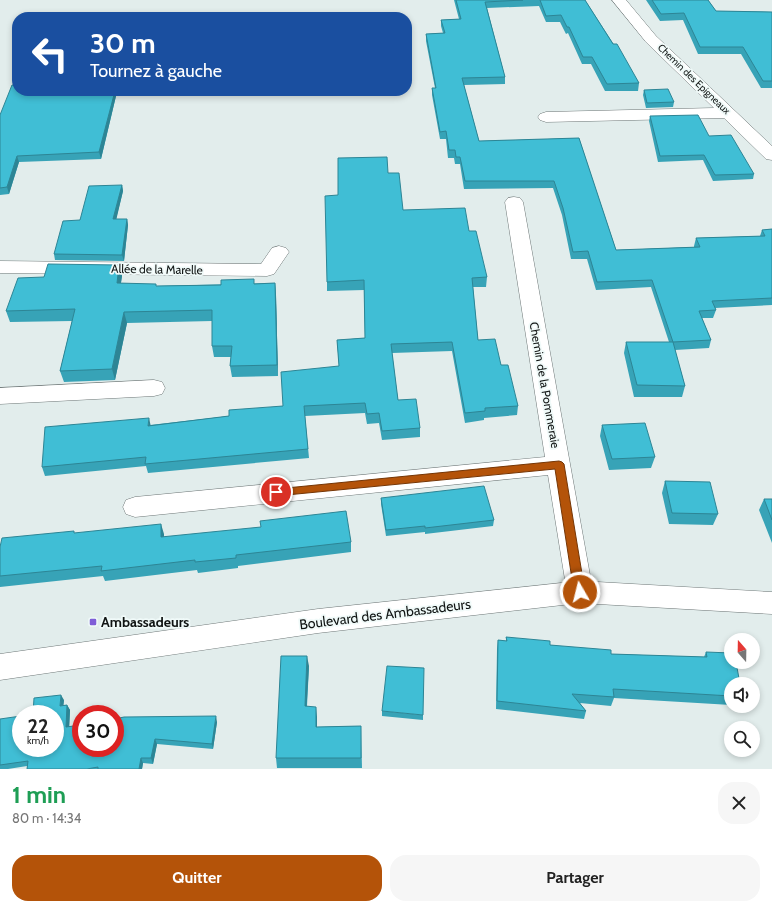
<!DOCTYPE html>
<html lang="fr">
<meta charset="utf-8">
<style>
:root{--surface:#fff;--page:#f6f6f6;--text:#222;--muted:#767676;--accent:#b45309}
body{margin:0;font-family:Cabin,sans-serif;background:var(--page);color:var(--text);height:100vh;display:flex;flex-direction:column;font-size:15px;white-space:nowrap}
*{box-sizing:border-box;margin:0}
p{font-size:13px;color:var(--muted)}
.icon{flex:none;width:22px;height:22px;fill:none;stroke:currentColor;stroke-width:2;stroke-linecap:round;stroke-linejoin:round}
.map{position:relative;height:769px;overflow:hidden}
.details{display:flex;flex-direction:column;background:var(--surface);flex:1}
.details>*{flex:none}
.top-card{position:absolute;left:12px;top:12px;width:400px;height:84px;border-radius:16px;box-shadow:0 2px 6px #0003;background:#1a4fa0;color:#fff;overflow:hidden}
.needle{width:26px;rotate:340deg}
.buttons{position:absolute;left:724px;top:633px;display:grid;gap:8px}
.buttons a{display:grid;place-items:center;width:36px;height:36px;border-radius:50%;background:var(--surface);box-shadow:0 2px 6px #0003;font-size:20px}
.speed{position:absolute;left:12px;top:705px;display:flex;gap:8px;font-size:20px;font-weight:700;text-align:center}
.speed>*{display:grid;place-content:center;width:52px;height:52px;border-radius:50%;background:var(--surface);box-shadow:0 2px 6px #0003;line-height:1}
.speed small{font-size:10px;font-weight:400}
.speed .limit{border:6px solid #d22;background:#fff;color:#111}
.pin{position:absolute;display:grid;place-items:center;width:34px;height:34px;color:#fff;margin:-17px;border:2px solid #fff;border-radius:50%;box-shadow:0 1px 4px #0007}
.me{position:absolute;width:44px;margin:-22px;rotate:352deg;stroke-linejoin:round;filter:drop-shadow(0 0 3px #0008)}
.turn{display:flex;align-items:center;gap:14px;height:84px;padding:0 12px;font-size:18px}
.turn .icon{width:52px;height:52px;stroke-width:2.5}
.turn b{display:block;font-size:28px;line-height:34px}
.round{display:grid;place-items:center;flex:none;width:42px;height:42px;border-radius:16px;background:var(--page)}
.head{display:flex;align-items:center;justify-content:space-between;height:68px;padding:0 12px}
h1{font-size:24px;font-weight:800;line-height:30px;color:#1e9e55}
.cta{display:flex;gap:8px;margin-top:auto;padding:8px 12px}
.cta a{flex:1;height:46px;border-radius:16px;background:var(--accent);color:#fff;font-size:16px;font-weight:800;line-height:46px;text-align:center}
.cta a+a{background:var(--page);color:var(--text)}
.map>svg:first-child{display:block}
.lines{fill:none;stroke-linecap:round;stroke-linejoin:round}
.minor-casing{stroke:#6e7777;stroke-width:1}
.major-casing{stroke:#6e7777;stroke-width:1}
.minor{fill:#fff;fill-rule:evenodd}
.major{fill:#fff;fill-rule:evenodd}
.wall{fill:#37a3b7}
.shaded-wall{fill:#2d8595}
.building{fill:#40bed5;stroke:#2d8595}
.route{fill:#b45309;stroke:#753606}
.poi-dot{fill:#7e5dd7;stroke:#f0faf9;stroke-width:1.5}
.labels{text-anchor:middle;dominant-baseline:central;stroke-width:3.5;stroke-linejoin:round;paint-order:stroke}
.far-street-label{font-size:10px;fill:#101413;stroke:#f0faf9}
.street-label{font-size:12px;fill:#101413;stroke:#f0faf9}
.near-street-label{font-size:14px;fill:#101413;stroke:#f0faf9}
.near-poi-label{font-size:14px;font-weight:bold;fill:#101413;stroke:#f0faf9;text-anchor:start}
</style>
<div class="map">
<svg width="772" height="769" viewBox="0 0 772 769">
<rect width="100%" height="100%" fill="#e2edec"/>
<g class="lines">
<g class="minor-casing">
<path id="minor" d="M612 0H626L656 36 772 146V160L766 159 724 118 546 122 540 120 538 117 540 114 546 112 714 108 646 42Z
M514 197 520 198 523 202 593 592 589 600 580 603 571 600 567 592 548 475 135 517 126 514 123 507 126 500 135 497 545 457 505 202 508 198Z
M279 246 286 248 289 252 274 274 267 276 0 273V261L261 264 272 248Z
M154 380 162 382 165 388 162 394 154 396 0 404V388Z"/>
</g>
<g class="major-casing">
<path id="major" d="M580 581 772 592V614L580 603 318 633 0 680V654L318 609Z"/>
</g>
<use href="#minor" class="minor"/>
<use href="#major" class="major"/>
</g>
<path class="wall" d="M454 0H585L639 83 638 91H605L591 64H582L568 33 566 34 560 22H546L539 6 487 8 505 77V84L464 85 479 141 579 138 616 250 694 247V246L696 238 760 236 762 230 772 229V305L715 308 716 310 713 318H702L711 340 709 348 675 350 685 386 682 397H634L624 353 626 342H669L651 287 596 290 587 259H571L562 215 553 188 464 189 460 164H455L454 158H448L446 139H440L432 95V88H435L426 41V34L443 33 441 26V20L459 19Z
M646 0H708L716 11 772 12V88H761L741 54H698L683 20 660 21Z
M644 90 674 102 673 107 646 108 643 95Z
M74 91 116 96 101 159 19 162 9 194 0 195V115Z
M650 116 709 136 754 174 753 179 713 181 703 160 658 162 649 121Z
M388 173 403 210 469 231 487 277 486 287H473L478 340 501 365 518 406 517 415 484 418V420L465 423 452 351 392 353 398 400 420 428V437L382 440 379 423 367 424 365 413 305 416 309 458 148 473 146 466 45 476 42 467 150 425 229 416 283 406 339 366 337 340 365 338 364 290 327 291V282L338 195Z
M122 185 123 191 116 219H127L128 225 124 261 55 260 54 254 80 220Z
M119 265 122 276 121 283 157 286 275 283 276 295 278 376 232 377 230 366 231 357H214L212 346V321L127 323 115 380 64 382 60 371 72 321 10 322 6 311 44 277Z
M602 425 655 457 651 468 609 470 600 436Z
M665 481 718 514 713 525 669 524 662 493Z
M381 498 494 520 493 526 425 534V532L386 536 381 504Z
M764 499H772V543L759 510Z
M75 533 164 534V537L351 542V552L238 566V568L198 573 197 570 105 581 103 576 0 587V547Z
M506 637 550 645 611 654 704 657 706 652 731 684V705L614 698 611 706 580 703 586 711 584 719 496 709 497 649 498 640 506 641Z
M309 666 307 706 317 717V727L361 726 362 768H277L276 758Z
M64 700 63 705H67L70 710 69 727 217 722 213 749 157 744 153 764 143 763 142 769H27V766L8 769H0V719L21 748Z
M382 711 423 715V720L382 716Z"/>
<path class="shaded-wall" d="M115 91 116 96 101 159 99 152Z
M17 156 19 162 9 194 7 187Z
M122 185 123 191 115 225 113 219Z
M127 219 128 225 124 261 122 255Z
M119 265 122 276 119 294 117 283Z
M275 283 276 295 278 376 277 365Z
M124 312 127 323 115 380 112 369Z
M149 418 151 427 148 426Z
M161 524 164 534V548L161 537Z
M307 656 309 666 306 716 305 706Z
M61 695 64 700 63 711 60 706Z
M67 705 70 710 69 732 66 727Z
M316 707 317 717V737L316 727Z
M216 716 217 722 213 749 212 744Z
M155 739 157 744 153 764 151 758Z
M141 758 143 763 142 769H139Z"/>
<path class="building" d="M456 0H523L485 2 505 77 462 78 479 141 579 138 616 250 700 247 696 238 765 236 762 230 772 229V298L712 301 716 310 699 311 711 340 673 342 652 280 597 282 588 251 573 252 563 208 554 181H465L460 157H456L455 150H449L446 131 440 132 432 88H436L426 34 445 33 441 20 461 19Z
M540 0H585L613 44H617L639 83 607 84 592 57H583L569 27H567L561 15 546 16Z
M652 0H708L716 11 772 12V81H763L743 47H700L684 13 661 14Z
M12 85H17V91H115L99 152 17 156 7 187 0 188V115Z
M668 89 674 102 647 103 644 90Z
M698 115 709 136 731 135 754 174 715 175 704 155 660 156 650 116Z
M387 157 388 173H399L403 210 465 208 469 231H476L487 277 472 278 478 340 495 339 501 365H508L518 406 485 408V411L465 413 452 342 391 344 398 400 416 399 420 428 382 431 379 413 367 414 365 403 304 406 308 449 145 464 146 457 42 467 45 427 149 418 148 426 229 416V410L283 406 281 372 339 366 337 340 365 338 364 280 327 282 325 196 338 195V158Z
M122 185 113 219H127L122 255 54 254 63 221 80 220 89 186Z
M48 264 119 265 117 283 156 284V286L221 285V280L254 279V284L275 283 277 365 230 366 232 346H212V310L124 312 112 369 60 371 75 309 6 311 18 278 44 277Z
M626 342H673L685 386 637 385Z
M645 423 655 457 612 459 602 425Z
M665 481 710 482 718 514 672 513Z
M484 486 494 520 425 528V526L386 530 381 498Z
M764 499H772V520Z
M346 511 351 542 236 555V558L195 562V560L101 571 102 566 0 576V547L2 538 74 531V533L161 524V537L261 527 260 521Z
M506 637 550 641V645L611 650V654L707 657 706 652 731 653V662H736L740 684H731V696L613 689 614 697 572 694 586 711 497 701 498 640 507 641Z
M281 656H307L305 706 316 707V727L361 726V758H276Z
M387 666 424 668 423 715 382 711Z
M61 695 60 706 67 705 66 727 81 725V748H115V719L124 717 216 716 212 744 155 739 151 758H141L139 769H98V767L87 769H27L28 761 0 765V719L21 716V748H55V714H33L34 698Z"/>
<path class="route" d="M559 461 562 462 564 464 585 592 583 595 580 597 576 595 574 592 555 469 276 496 273 495 271 492 273 490 276 489Z"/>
<rect class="poi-dot" x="89" y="618" width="8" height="8" rx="2"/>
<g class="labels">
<g class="far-street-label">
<text transform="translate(694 79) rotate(44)">Chemin des Epigneaux</text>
</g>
<g class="street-label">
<text transform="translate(157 269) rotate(1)">Allée de la Marelle</text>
<text transform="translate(545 385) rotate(80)">Chemin de la Pommeraie</text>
</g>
<g class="near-street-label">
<text transform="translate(385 614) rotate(-7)">Boulevard des Ambassadeurs</text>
</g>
<g class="near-poi-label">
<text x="101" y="622">Ambassadeurs</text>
</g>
</g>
</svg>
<div class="buttons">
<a><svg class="needle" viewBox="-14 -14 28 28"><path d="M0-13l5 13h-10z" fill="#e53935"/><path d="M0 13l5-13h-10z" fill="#767676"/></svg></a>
<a><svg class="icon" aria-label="sound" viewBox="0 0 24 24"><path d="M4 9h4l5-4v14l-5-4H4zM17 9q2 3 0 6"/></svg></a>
<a><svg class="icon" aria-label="search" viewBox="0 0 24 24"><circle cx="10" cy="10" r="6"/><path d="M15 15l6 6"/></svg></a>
</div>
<div class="speed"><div>22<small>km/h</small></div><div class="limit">30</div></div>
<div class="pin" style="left:276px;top:492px;background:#d93025"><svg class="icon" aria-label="arrive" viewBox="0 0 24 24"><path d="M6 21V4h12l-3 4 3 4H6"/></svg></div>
<svg class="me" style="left:580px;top:592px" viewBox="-20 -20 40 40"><circle r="17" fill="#b45309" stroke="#fff" stroke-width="3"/><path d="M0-11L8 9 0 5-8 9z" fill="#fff"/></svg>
<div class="top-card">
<div class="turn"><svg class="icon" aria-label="left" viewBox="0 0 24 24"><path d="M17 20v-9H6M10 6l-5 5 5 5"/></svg><div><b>30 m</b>Tournez à gauche</div></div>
</div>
</div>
<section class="details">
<div class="head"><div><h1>1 min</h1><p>80 m · 14:34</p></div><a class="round"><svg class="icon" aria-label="close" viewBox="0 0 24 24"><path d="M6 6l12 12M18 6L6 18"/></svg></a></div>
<div class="cta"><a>Quitter</a><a>Partager</a></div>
</section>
